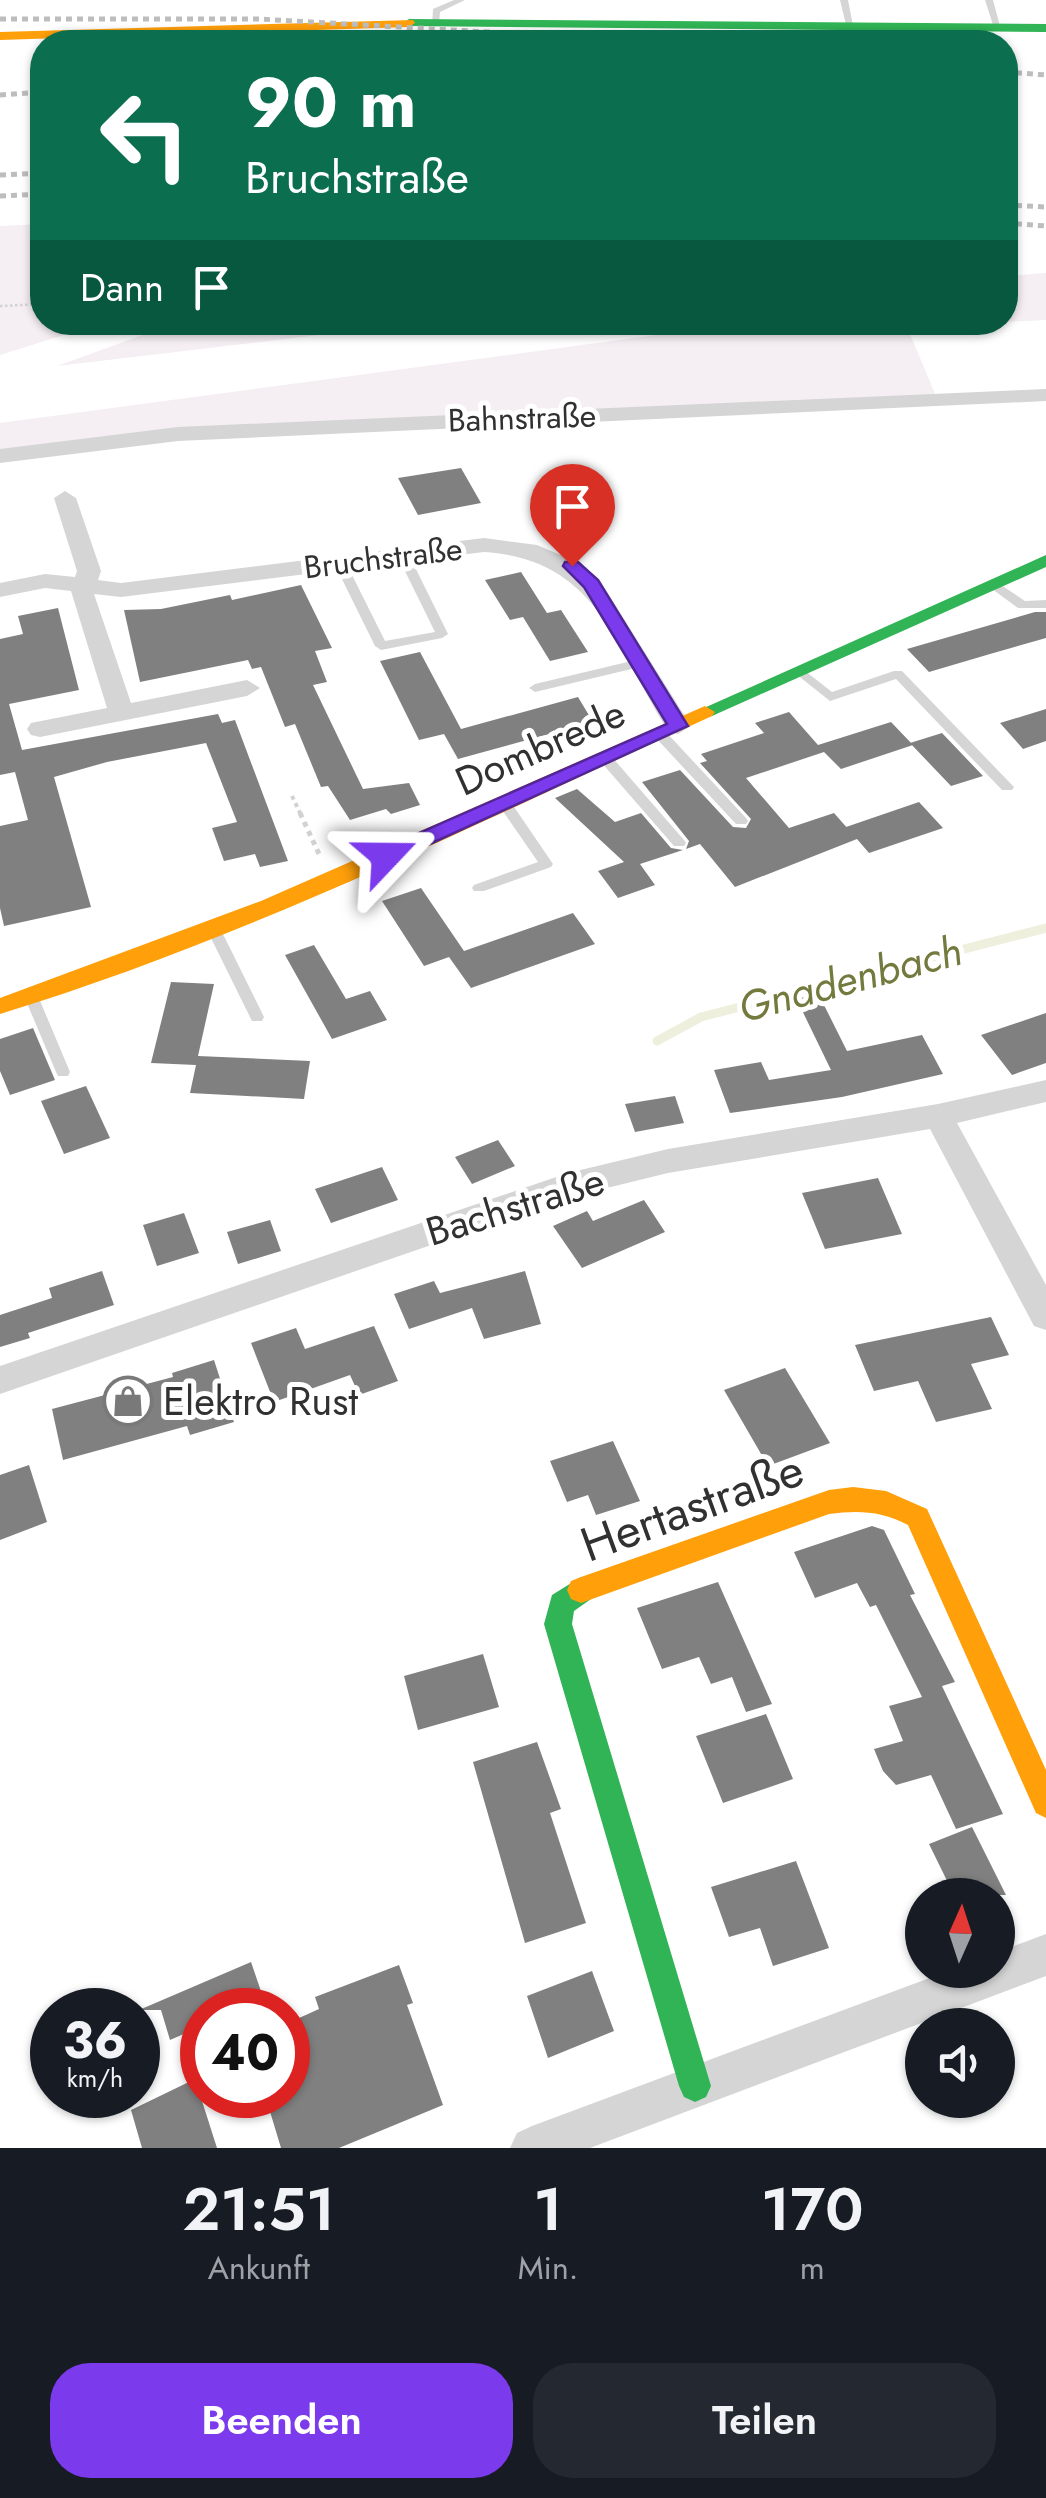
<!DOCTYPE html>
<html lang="de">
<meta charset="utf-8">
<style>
:root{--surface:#171b24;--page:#242831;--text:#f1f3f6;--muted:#9ea1a6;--accent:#7c3aed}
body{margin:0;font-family:Jost,sans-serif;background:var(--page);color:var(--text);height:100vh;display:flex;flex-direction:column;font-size:38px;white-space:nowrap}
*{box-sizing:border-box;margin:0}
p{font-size:32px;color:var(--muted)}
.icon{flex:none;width:55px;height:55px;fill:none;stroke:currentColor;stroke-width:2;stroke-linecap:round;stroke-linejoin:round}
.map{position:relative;height:2148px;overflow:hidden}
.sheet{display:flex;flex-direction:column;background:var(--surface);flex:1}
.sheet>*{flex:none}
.guide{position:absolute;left:30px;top:30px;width:988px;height:305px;border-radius:40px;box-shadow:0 2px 8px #0004;background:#0b6e4f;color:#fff;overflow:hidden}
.needle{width:65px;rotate:3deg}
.tools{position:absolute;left:905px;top:1878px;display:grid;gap:20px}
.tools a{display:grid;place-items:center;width:110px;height:110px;border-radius:50%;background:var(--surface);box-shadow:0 2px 8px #0004;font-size:50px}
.speed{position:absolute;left:30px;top:1988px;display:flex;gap:20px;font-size:50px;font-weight:700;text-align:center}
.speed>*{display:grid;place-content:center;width:130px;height:130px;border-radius:50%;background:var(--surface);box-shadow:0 2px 8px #0004;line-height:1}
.speed small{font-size:25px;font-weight:400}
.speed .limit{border:15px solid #d22;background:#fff;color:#111}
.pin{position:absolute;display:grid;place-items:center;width:85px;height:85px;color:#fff;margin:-102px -42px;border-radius:50% 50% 50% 0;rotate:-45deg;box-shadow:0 0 10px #0007}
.pin .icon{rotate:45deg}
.me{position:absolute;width:110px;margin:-55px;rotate:67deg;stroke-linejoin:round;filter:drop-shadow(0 0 8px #0008)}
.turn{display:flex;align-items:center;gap:35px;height:210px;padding:0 50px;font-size:45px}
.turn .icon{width:130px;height:130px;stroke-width:2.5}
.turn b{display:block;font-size:70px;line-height:85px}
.then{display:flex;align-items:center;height:95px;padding:0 50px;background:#0003;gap:20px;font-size:38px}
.eta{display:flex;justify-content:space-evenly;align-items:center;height:170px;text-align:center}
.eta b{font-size:60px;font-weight:600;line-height:70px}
.primary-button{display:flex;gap:20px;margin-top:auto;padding:20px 50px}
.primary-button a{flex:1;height:115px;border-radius:40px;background:var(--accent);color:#fff;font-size:40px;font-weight:600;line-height:115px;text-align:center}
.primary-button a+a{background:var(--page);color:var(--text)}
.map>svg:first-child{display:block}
.green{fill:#f5eef3}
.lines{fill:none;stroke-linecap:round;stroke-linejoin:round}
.stream{stroke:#eef0dd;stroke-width:9}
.building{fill:#808080}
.path-far2{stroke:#d2d2d2;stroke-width:2.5;stroke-dasharray:2.5 2.5;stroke-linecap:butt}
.path-far1{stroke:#d2d2d2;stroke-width:4;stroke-dasharray:4 4;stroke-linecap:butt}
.path{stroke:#d2d2d2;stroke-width:5;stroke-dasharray:5 5;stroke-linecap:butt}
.lane{fill:#d5d5d5;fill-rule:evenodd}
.street{fill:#d5d5d5;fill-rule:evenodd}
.fast{fill:#30b455;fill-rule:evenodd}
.slow{fill:#ff9f0a;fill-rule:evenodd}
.rail{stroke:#bdbdbd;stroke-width:5;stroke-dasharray:6 5;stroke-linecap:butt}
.route{fill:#7c3aed;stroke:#51269a;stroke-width:2.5}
.labels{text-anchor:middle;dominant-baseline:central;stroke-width:10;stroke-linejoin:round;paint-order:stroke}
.far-street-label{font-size:32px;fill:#313131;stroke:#fff}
.street-label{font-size:40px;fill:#313131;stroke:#fff}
.poi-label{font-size:40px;fill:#313131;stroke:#fff;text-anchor:start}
.water-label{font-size:42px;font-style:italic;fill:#747a3e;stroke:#fff}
.near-street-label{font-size:48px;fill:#313131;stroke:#fff}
</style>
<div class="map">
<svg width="1046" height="2148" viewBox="0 0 1046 2148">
<rect width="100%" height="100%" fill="#fff"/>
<path class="green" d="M42 224V322L102 323 0 355V226Z
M1046 273V320L1005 322V276Z
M176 323V322L420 323 57 366Z
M746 323H999L907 327 936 396 178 434 0 455V423Z"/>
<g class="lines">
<path class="stream" d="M657 1041 701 1017 1046 928"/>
</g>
<path class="building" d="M461 468 481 503 418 515 398 478Z
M521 572 547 613 561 610 588 652 550 661 523 617 510 620 485 580Z
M301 585 332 648 315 651 327 682 313 685 363 789 409 783 420 805 391 814 386 809 350 820 328 786 321 787 295 724 285 727 261 667 252 669 248 660 140 682 124 610 161 609 230 595 232 600Z
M58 608 79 690 9 704 22 750 218 714 222 723 235 720 288 861 260 867 255 854 224 861 212 828 237 822 206 743 107 762 54 777 91 907 4 926 0 908V826L28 820 15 772 0 775V639L23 634 18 616Z
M1035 612H1046V638L990 654 929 672 907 649Z
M420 652 461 729 578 697 593 722 458 759 444 734 419 740 380 661Z
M1046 709V741L1023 749 1000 723Z
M789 712 818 745 891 722 913 745 841 769 824 752 746 778 789 828 834 813 849 830 846 827 919 802 943 828 869 853 857 839 735 887 700 844 686 849 689 841 642 782 680 770 733 827 746 828 751 819 700 763 707 761 701 754 764 733 755 723Z
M942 733 983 776 951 786 910 743Z
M577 789 615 822 641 813 671 848 683 850 640 864 655 885 618 898 598 871 624 862 555 798Z
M421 888 464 951 573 913 595 944 471 988 449 957 424 966 382 901Z
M314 945 346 999 370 991 387 1020 332 1039 285 955Z
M171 982 214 984 198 1056 310 1061 304 1099 190 1093 196 1065 151 1063Z
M817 991 847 1051 922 1035 943 1074 842 1097 730 1113 714 1070 761 1062 769 1080 831 1070 797 1000Z
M1046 1013V1063L1012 1075 981 1035Z
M33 1028 55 1080 10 1095 0 1071V1039Z
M86 1086 110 1138 64 1154 41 1101Z
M675 1096 684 1123 635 1132 625 1104Z
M498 1140 515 1166 472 1184 455 1157Z
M382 1167 398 1200 331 1223 315 1189Z
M878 1178 902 1234 825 1249 802 1193Z
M644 1200 665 1232 582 1268 553 1226 587 1211 593 1221Z
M184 1213 199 1253 157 1266 143 1225Z
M270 1220 281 1251 238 1264 227 1232Z
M102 1271 114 1305 28 1333 30 1338 0 1347V1315L52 1298 49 1288Z
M525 1271 541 1324 484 1339 472 1308 409 1329 394 1294 434 1281 440 1293Z
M991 1317 1009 1355 971 1364 992 1409 936 1422 918 1381 874 1391 855 1345Z
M374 1326 398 1381 359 1395 350 1375 274 1402 251 1343 296 1328 305 1349Z
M214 1360 234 1422 190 1435 187 1426 63 1460 52 1409 173 1377 172 1373Z
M785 1368 830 1443 768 1466 724 1390Z
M613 1441 640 1501 596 1515 588 1495 567 1502 550 1461Z
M29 1465 47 1522 0 1540V1475Z
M872 1526 884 1530 915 1594 910 1595 955 1682 942 1686 1003 1814 956 1829 931 1775 896 1785 883 1771 874 1749 903 1741 889 1706 922 1697 876 1605 870 1607 857 1583 815 1598 794 1552Z
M718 1582 772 1704 746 1712 732 1677 711 1684 699 1657 662 1669 637 1608Z
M483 1654 499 1707 418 1730 404 1676Z
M766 1714 793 1779 723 1803 696 1736Z
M537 1742 561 1809 550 1813 586 1923 525 1943 473 1762Z
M972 1827 1006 1895H954L929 1844Z
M796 1861 829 1948 773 1966 760 1928 729 1937 711 1887Z
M251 1962 264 2000 240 2010H202V2026L170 2040 161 2010H139Z
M399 1965 413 2003 407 2005 443 2105 339 2148H281L265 2095H288V2023L319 2009 315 1997Z
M592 1971 614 2031 548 2058 527 1996Z
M195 2079 217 2148H142L131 2110Z"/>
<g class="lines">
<path class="path-far2" d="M0 306 42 304"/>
<path class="path-far1" d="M292 796 301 815"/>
<path class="path" d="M300 813 319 854"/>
<path class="lane" d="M454 0H465L440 12 439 24 432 26 433 9Z
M840 0H848L854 31 847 29Z
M985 0H993L1001 30 994 28Z
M403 551 409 555 448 634 442 638 381 650 375 646 334 563 340 559 346 563 385 641 435 632 397 555Z
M992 579 1025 601 1046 600V608H1018L988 586 986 583Z
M640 659 644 660V666L535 692 529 688 535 684Z
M800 667 832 692 894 671H902L1014 787 1012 790H1002L896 679 830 701 796 674V668Z
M660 730 665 731 746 818 748 821 746 824H736L655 737 654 734Z
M606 755 611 756 684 840 686 843 684 846H674L601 762 600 759Z
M505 800 510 801 553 864 551 867 484 891H474L472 888 474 885 538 862 498 804Z
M213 923 220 928 264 1017 262 1021H252L250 1017 206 928Z
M31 991 38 996 70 1072 68 1076H58L56 1072 24 996Z"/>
<path class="street" d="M1046 389V401L178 441 0 463V449L178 427Z
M65 491 76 498 101 571 98 580 121 583 484 538 537 545 575 561 599 579 691 726 678 734 669 732C615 647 598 559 484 552L121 597 94 594 131 703 247 680 260 688 247 696 40 737 31 735 27 729 31 723 107 708 71 591 45 588 0 597V583L45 574 75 577 77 571 54 498Z
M1046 1080V1102L957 1123 1046 1285V1330L1034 1326 930 1129 668 1173 570 1197 0 1394V1366L568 1173 668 1149 938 1104Z
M1046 1934V1976L590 2148H510L517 2133 532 2126 951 1970H998V1952Z"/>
<path class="fast" d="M409 19 1046 24V32L405 26 403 23Z
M1046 555V567L712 716 705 718 695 712Z
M581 1577 591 1581 595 1590 591 1599 574 1611 572 1624 711 2086 706 2097 695 2102 684 2097 679 2086 544 1624 552 1595Z"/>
<path class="slow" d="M413 20 415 23 409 27 0 40V32Z
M705 706 715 712 712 716C479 822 246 939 0 1014V998L261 901Z
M853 1487 886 1491 927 1509 1046 1770V1818L1036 1813 908 1525C882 1511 858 1510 829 1514L581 1603 571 1599 567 1590 571 1581 581 1577 829 1490Z"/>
<path class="rail" d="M0 19H259L558 36
M1005 72 1046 75
M0 95 42 92
M0 175 42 173
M0 196 42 194
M1005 205 1046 207
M1005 223 1046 226"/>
</g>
<path class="route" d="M565 562H578L598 580 688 726 393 861H378V851L667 724 584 587 563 566Z"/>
<defs>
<g id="shop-ring" transform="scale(2.5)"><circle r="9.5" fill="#fff" stroke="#797979" stroke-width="1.5"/><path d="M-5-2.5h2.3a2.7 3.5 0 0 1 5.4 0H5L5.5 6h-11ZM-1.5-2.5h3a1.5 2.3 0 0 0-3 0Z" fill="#797979"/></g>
</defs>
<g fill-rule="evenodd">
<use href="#shop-ring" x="128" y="1401"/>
</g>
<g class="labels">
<g class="far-street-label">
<text transform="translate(522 418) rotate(-2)">Bahnstraße</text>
<text transform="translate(383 558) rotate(-7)">Bruchstraße</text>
</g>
<g class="street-label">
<text transform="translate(540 747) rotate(-24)">Dombrede</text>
<text transform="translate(515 1206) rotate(-17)">Bachstraße</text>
</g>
<g class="poi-label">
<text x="163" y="1401">Elektro Rust</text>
</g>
<g class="water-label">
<text transform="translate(850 979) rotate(-15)">Gnadenbach</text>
</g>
<g class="near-street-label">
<text transform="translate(692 1507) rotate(-20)">Hertastraße</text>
</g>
</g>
</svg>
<div class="tools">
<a><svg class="needle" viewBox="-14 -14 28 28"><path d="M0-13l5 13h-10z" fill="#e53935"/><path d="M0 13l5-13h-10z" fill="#9ea1a6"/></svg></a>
<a><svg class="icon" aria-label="sound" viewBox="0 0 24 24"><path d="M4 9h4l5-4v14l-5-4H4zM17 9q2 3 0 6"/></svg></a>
</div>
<div class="speed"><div>36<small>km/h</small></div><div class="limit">40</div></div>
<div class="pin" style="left:572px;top:566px;background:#d93025"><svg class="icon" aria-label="arrive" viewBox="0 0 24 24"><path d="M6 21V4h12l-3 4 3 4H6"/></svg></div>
<svg class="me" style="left:386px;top:856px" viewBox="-20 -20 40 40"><path d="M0-17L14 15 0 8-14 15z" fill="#7c3aed" stroke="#fff" stroke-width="4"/></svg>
<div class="guide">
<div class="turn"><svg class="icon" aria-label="left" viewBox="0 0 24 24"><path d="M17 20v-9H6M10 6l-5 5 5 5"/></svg><div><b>90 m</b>Bruchstraße</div></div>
<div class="then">Dann<svg class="icon" aria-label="arrive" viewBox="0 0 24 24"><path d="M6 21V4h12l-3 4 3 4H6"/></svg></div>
</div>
</div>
<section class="sheet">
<div class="eta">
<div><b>21:51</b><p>Ankunft</p></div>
<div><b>1</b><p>Min.</p></div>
<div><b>170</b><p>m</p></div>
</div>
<div class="primary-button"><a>Beenden</a><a>Teilen</a></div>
</section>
